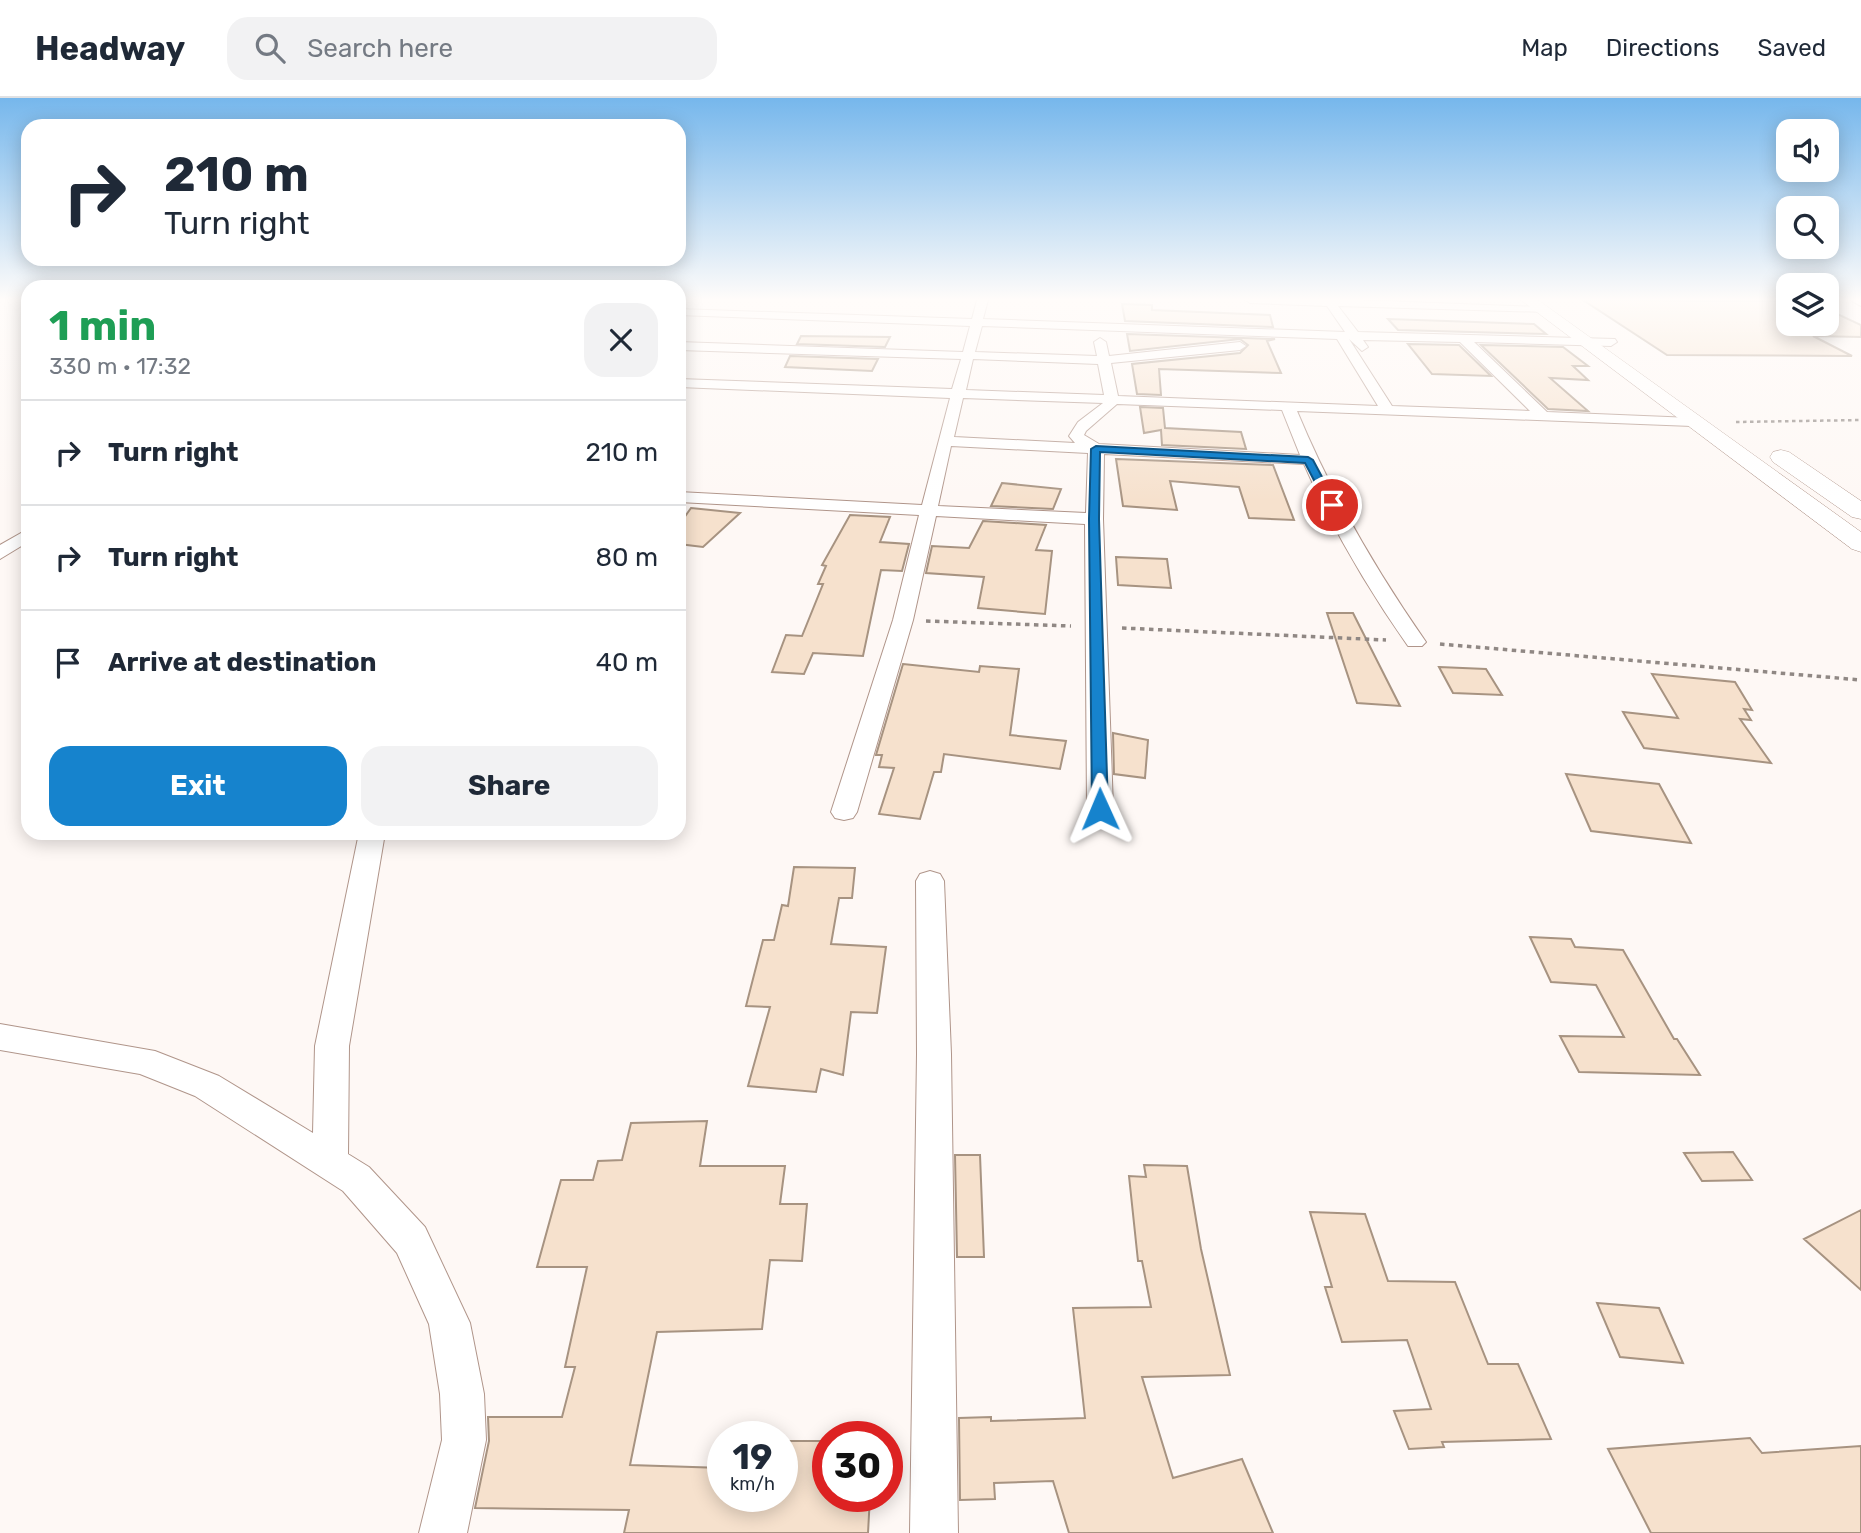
<!DOCTYPE html>
<meta charset="utf-8">
<style>
:root{--surface:#fff;--page:#f2f2f3;--text:#1f2937;--muted:#747a83;--line:#e0e1e3;--accent:#1683cd}
body{margin:0;font-family:Rubik,sans-serif;background:var(--page);color:var(--text);height:100vh;display:flex;flex-direction:column;font-size:26px;white-space:nowrap}
*{box-sizing:border-box;margin:0}
p{font-size:23px;color:var(--muted)}
.icon{flex:none;width:38px;height:38px;fill:none;stroke:currentColor;stroke-width:2;stroke-linecap:round;stroke-linejoin:round}
.map{position:relative;flex:1;overflow:hidden}
.sheet{position:absolute;left:21px;top:182px;width:665px;height:560px;display:flex;flex-direction:column;background:var(--surface);border-radius:21px;box-shadow:0 4px 18px #0003}
.sheet>*{flex:none}
.guide{position:absolute;left:21px;top:21px;width:665px;height:147px;border-radius:21px;box-shadow:0 4px 18px #0003;background:#fff;color:var(--text);overflow:hidden}
.fabs{position:absolute;left:1776px;top:21px;display:grid;gap:14px}
.fabs a{display:grid;place-items:center;width:63px;height:63px;border-radius:14px;background:var(--surface);box-shadow:0 4px 18px #0003;font-size:35px}
.speed{position:absolute;left:707px;top:1323px;display:flex;gap:14px;font-size:35px;font-weight:700;text-align:center}
.speed>*{display:grid;place-content:center;width:91px;height:91px;border-radius:50%;background:var(--surface);box-shadow:0 4px 18px #0003;line-height:1}
.speed small{font-size:18px;font-weight:400}
.speed .limit{border:10px solid #d22;background:#fff;color:#111}
.pin{position:absolute;display:grid;place-items:center;width:60px;height:60px;color:#fff;margin:-30px;border:4px solid #fff;border-radius:50%;box-shadow:0 2px 7px #0007}
.me{position:absolute;width:77px;margin:-38px;rotate:359deg;stroke-linejoin:round;filter:drop-shadow(0 0 5px #0008)}
.turn{display:flex;align-items:center;gap:24px;height:147px;padding:0 28px;font-size:32px}
.turn .icon{width:91px;height:91px;stroke-width:2.5}
.turn b{display:block;font-size:49px;line-height:60px}
.round{display:grid;place-items:center;flex:none;width:74px;height:74px;border-radius:21px;background:var(--page)}
.summary{display:flex;align-items:center;justify-content:space-between;height:119px;padding:0 28px}
h1{font-size:42px;font-weight:700;line-height:52px;color:#1e9e55}
.button{display:flex;gap:14px;margin-top:auto;padding:14px 28px}
.button a{flex:1;height:80px;border-radius:21px;background:var(--accent);color:#fff;font-size:28px;font-weight:700;line-height:80px;text-align:center}
.button a+a{background:var(--page);color:var(--text)}
ul{padding:0;list-style:none}
li{display:flex;align-items:center;gap:21px;height:105px;padding:0 28px;border-top:2px solid var(--line)}
li div{flex:1}
li b{display:block;font-size:26px}
li em{font-style:normal}
header{display:flex;align-items:center;gap:42px;box-sizing:border-box;height:98px;padding:0 35px;background:var(--surface);border-bottom:2px solid var(--line)}
header strong{font-size:33px}
nav{display:flex;gap:38px;margin-inline-start:auto;font-size:24px}
.search{width:490px;height:63px;background:var(--page);display:flex;align-items:center;gap:18px;box-sizing:border-box;padding:0 24px;border-radius:21px;color:var(--muted);font-size:26px}
.map>svg:first-child{display:block}
.building{fill:#f6e1cd;stroke:#a79381;stroke-width:2}
.lines{fill:none;stroke-linecap:round;stroke-linejoin:round}
.minor-casing{stroke:#b0958a;stroke-width:2}
.secondary-casing{stroke:#b0958a;stroke-width:1}
.path-far1{stroke:#908884;stroke-width:2.5;stroke-dasharray:3.5 3.5;stroke-linecap:butt}
.path{stroke:#908884;stroke-width:3.5;stroke-dasharray:4.5 4.5;stroke-linecap:butt}
.minor{fill:#fff;fill-rule:evenodd}
.secondary{fill:#fff;fill-rule:evenodd}
.route{fill:#1683cd;stroke:#0e5585;stroke-width:2}
</style>
<header>
<strong>Headway</strong>
<div class="search"><svg class="icon" aria-label="search" viewBox="0 0 24 24"><circle cx="10" cy="10" r="6"/><path d="M15 15l6 6"/></svg>Search here</div>
<nav><a>Map</a><a>Directions</a><a>Saved</a></nav>
</header>
<div class="map">
<svg width="1861" height="1435" viewBox="0 0 1861 1435">
<rect width="100%" height="100%" fill="#fef8f5"/>
<path class="building" d="M1583 202 1788 203V226H1827V213H1831L1861 227V239L1813 238 1852 258 1667 257Z
M1122 206 1152 207V212L1270 217 1273 229 1125 223Z
M1388 221 1534 226 1546 236 1398 232Z
M1127 236 1275 241 1267 243 1281 275 1159 271 1161 297 1137 296 1132 266 1240 255 1248 247 1240 241 1130 253Z
M801 238 890 239 885 249 797 246Z
M1408 246 1459 247 1491 278 1432 276Z
M1481 247 1563 249 1588 268H1573L1588 282 1550 280 1588 313 1548 311Z
M790 258 878 261 872 273 785 269Z
M1140 309 1163 310 1165 330 1241 334 1246 351 1162 347 1161 332 1144 335Z
M1116 361 1273 367 1294 422 1249 420 1239 389 1170 383 1177 412 1123 408Z
M1002 385 1061 391 1053 411 991 408Z
M691 410 740 415 703 449 679 446V427Z
M850 417 890 419 880 444 909 446 902 473 881 472 863 558 813 555 804 576 772 574 786 537 802 538 823 486H818L826 468 822 467Z
M983 423 1046 427 1036 452 1052 453 1045 516 978 510 984 479 926 475 932 448 969 450Z
M1116 459 1167 461 1171 490 1118 487Z
M1327 515H1353L1400 608 1357 605Z
M903 566 979 574 980 568 1019 571 1010 637 1066 643 1060 671 944 656 941 674H934L920 721 879 716 894 670 879 669 882 657H876Z
M1439 569 1486 571 1502 597 1453 595Z
M1652 576 1735 584 1752 612 1744 611 1751 622 1740 621 1771 665 1644 650 1623 614 1678 620Z
M1113 635 1148 642 1145 680 1114 676Z
M1566 676 1659 686 1691 745 1591 733Z
M794 769 855 770 852 800H839L831 846 886 849 877 915 851 914 843 977 821 971 816 994 748 988 770 909 746 908 763 842H774L782 807 788 808Z
M1530 839 1571 841 1575 849 1623 852 1674 941H1677L1700 977 1579 974 1560 938 1624 939 1596 887 1551 884Z
M707 1023 700 1068H785L780 1106H807L802 1163 770 1162 762 1231 657 1234 630 1367 723 1370V1398H782V1343H828V1398H870L868 1435H624L629 1412 475 1410 489 1343 488 1319H562L575 1269H565L587 1169H537L561 1082H593L598 1063 622 1062 631 1025Z
M1733 1054 1752 1082 1702 1083 1684 1055Z
M955 1057H980L984 1159H957Z
M1144 1067 1187 1068 1201 1151 1230 1277 1142 1279 1173 1380 1242 1361 1273 1435H1069L1053 1383 994 1385 995 1401 960 1402 959 1320 991 1319V1323L1085 1320 1073 1210 1151 1209 1142 1163H1138L1129 1078 1146 1079Z
M1861 1112V1192L1804 1141Z
M1310 1114 1365 1116 1388 1183 1455 1184 1488 1266H1518L1551 1341 1442 1344 1444 1349 1409 1351 1394 1313 1431 1311 1407 1242 1342 1244 1325 1189H1332Z
M1597 1205 1659 1210 1683 1265 1620 1259Z
M1750 1340 1762 1355 1861 1348V1435H1651L1608 1351Z"/>
<g class="lines">
<g class="minor-casing">
<path id="minor" d="M977 202H988L983 221 1345 234 1327 208 1250 205 1245 202H1356L1542 209 1548 212 1546 214 1338 208 1358 234 1615 241 1617 244 1611 248 1474 244 1547 314 1692 320 1699 324 1692 328 1297 313C1331 395 1375 471 1426 544L1422 548H1408C1368 491 1332 430 1304 366L1104 356 1103 421 1113 711 1109 717 1100 719 1091 717 1087 711 1085 426 936 418 913 522 857 714 853 720 844 722 835 720 831 714 893 522 919 417 679 404V394L922 407 950 300 679 289V281L952 291 961 261 679 252V244L963 254 970 228 679 217V211L972 221ZM982 228 1337 241 1378 308 1118 298 1111 265 1240 252 1246 248 1240 244 1109 258 1106 244 1100 240 1094 244 1097 258 975 254ZM1349 241 1362 253 1368 249 1363 242 1460 244 1530 313 1392 308ZM973 261 1098 266 1104 297 966 292ZM963 300 1103 305 1078 324 1069 338 1075 345 954 339ZM1117 306 1282 312 1300 357 1099 346 1084 337 1086 333ZM951 348 1088 355 1086 415 938 408Z
M1850 202H1861V208Z
M28 431V444L0 461V447Z
M359 735H385L349 948 348 1056 369 1069 425 1129 470 1225 484 1296 486 1342 467 1435H419L442 1342 440 1296 429 1226 397 1155 343 1093 195 998 140 976 0 952V926L155 953 219 978 313 1035 315 948Z
M930 773 940 776 944 783 951 956 958 1435H910L917 956 916 783 920 776Z"/>
</g>
<g class="secondary-casing">
<path id="secondary" d="M1521 202H1538L1861 434V454L1852 451Z
M1781 352 1789 354 1861 403V421L1852 419 1773 364 1770 359 1773 354Z"/>
</g>
<path class="path-far1" d="M1736 324 1861 322"/>
<path class="path" d="M926 523 1071 528
M1122 530 1386 542
M1440 546 1861 582"/>
<use href="#minor" class="minor"/>
<use href="#secondary" class="secondary"/>
</g>
<linearGradient id="sky" x2="0" y2="1"><stop stop-color="#76b7ec"/><stop offset="0.5" stop-color="#fffcfa"/><stop offset="1" stop-color="#fffcfa" stop-opacity="0"/></linearGradient>
<rect width="1861" height="403" fill="url(#sky)"/>
<path class="route" d="M1096 348 1308 359 1313 362 1337 407 1328 409 1305 365 1100 354 1099 421 1108 711 1100 716 1092 711 1089 421 1091 351Z"/>
</svg>
<div class="fabs">
<a><svg class="icon" aria-label="sound" viewBox="0 0 24 24"><path d="M4 9h4l5-4v14l-5-4H4zM17 9q2 3 0 6"/></svg></a>
<a><svg class="icon" aria-label="search" viewBox="0 0 24 24"><circle cx="10" cy="10" r="6"/><path d="M15 15l6 6"/></svg></a>
<a><svg class="icon" aria-label="layers" viewBox="0 0 24 24"><path d="M12 4l9 5-9 5-9-5zM3 14l9 5 9-5"/></svg></a>
</div>
<div class="speed"><div>19<small>km/h</small></div><div class="limit">30</div></div>
<div class="pin" style="left:1332px;top:407px;background:#d93025"><svg class="icon" aria-label="arrive" viewBox="0 0 24 24"><path d="M6 21V4h12l-3 4 3 4H6"/></svg></div>
<svg class="me" style="left:1100px;top:711px" viewBox="-20 -20 40 40"><path d="M0-17L14 15 0 8-14 15z" fill="#1683cd" stroke="#fff" stroke-width="4"/></svg>
<div class="guide">
<div class="turn"><svg class="icon" aria-label="right" viewBox="0 0 24 24"><path d="M7 20v-9h11M14 6l5 5-5 5"/></svg><div><b>210 m</b>Turn right</div></div>
</div>
<section class="sheet">
<div class="summary"><div><h1>1 min</h1><p>330 m · 17:32</p></div><a class="round"><svg class="icon" aria-label="close" viewBox="0 0 24 24"><path d="M6 6l12 12M18 6L6 18"/></svg></a></div>
<ul>
<li><svg class="icon" aria-label="right" viewBox="0 0 24 24"><path d="M7 20v-9h11M14 6l5 5-5 5"/></svg><div><b>Turn right</b></div><em>210 m</em></li>
<li><svg class="icon" aria-label="right" viewBox="0 0 24 24"><path d="M7 20v-9h11M14 6l5 5-5 5"/></svg><div><b>Turn right</b></div><em>80 m</em></li>
<li><svg class="icon" aria-label="arrive" viewBox="0 0 24 24"><path d="M6 21V4h12l-3 4 3 4H6"/></svg><div><b>Arrive at destination</b></div><em>40 m</em></li>
</ul>
<div class="button"><a>Exit</a><a>Share</a></div>
</section>
</div>
